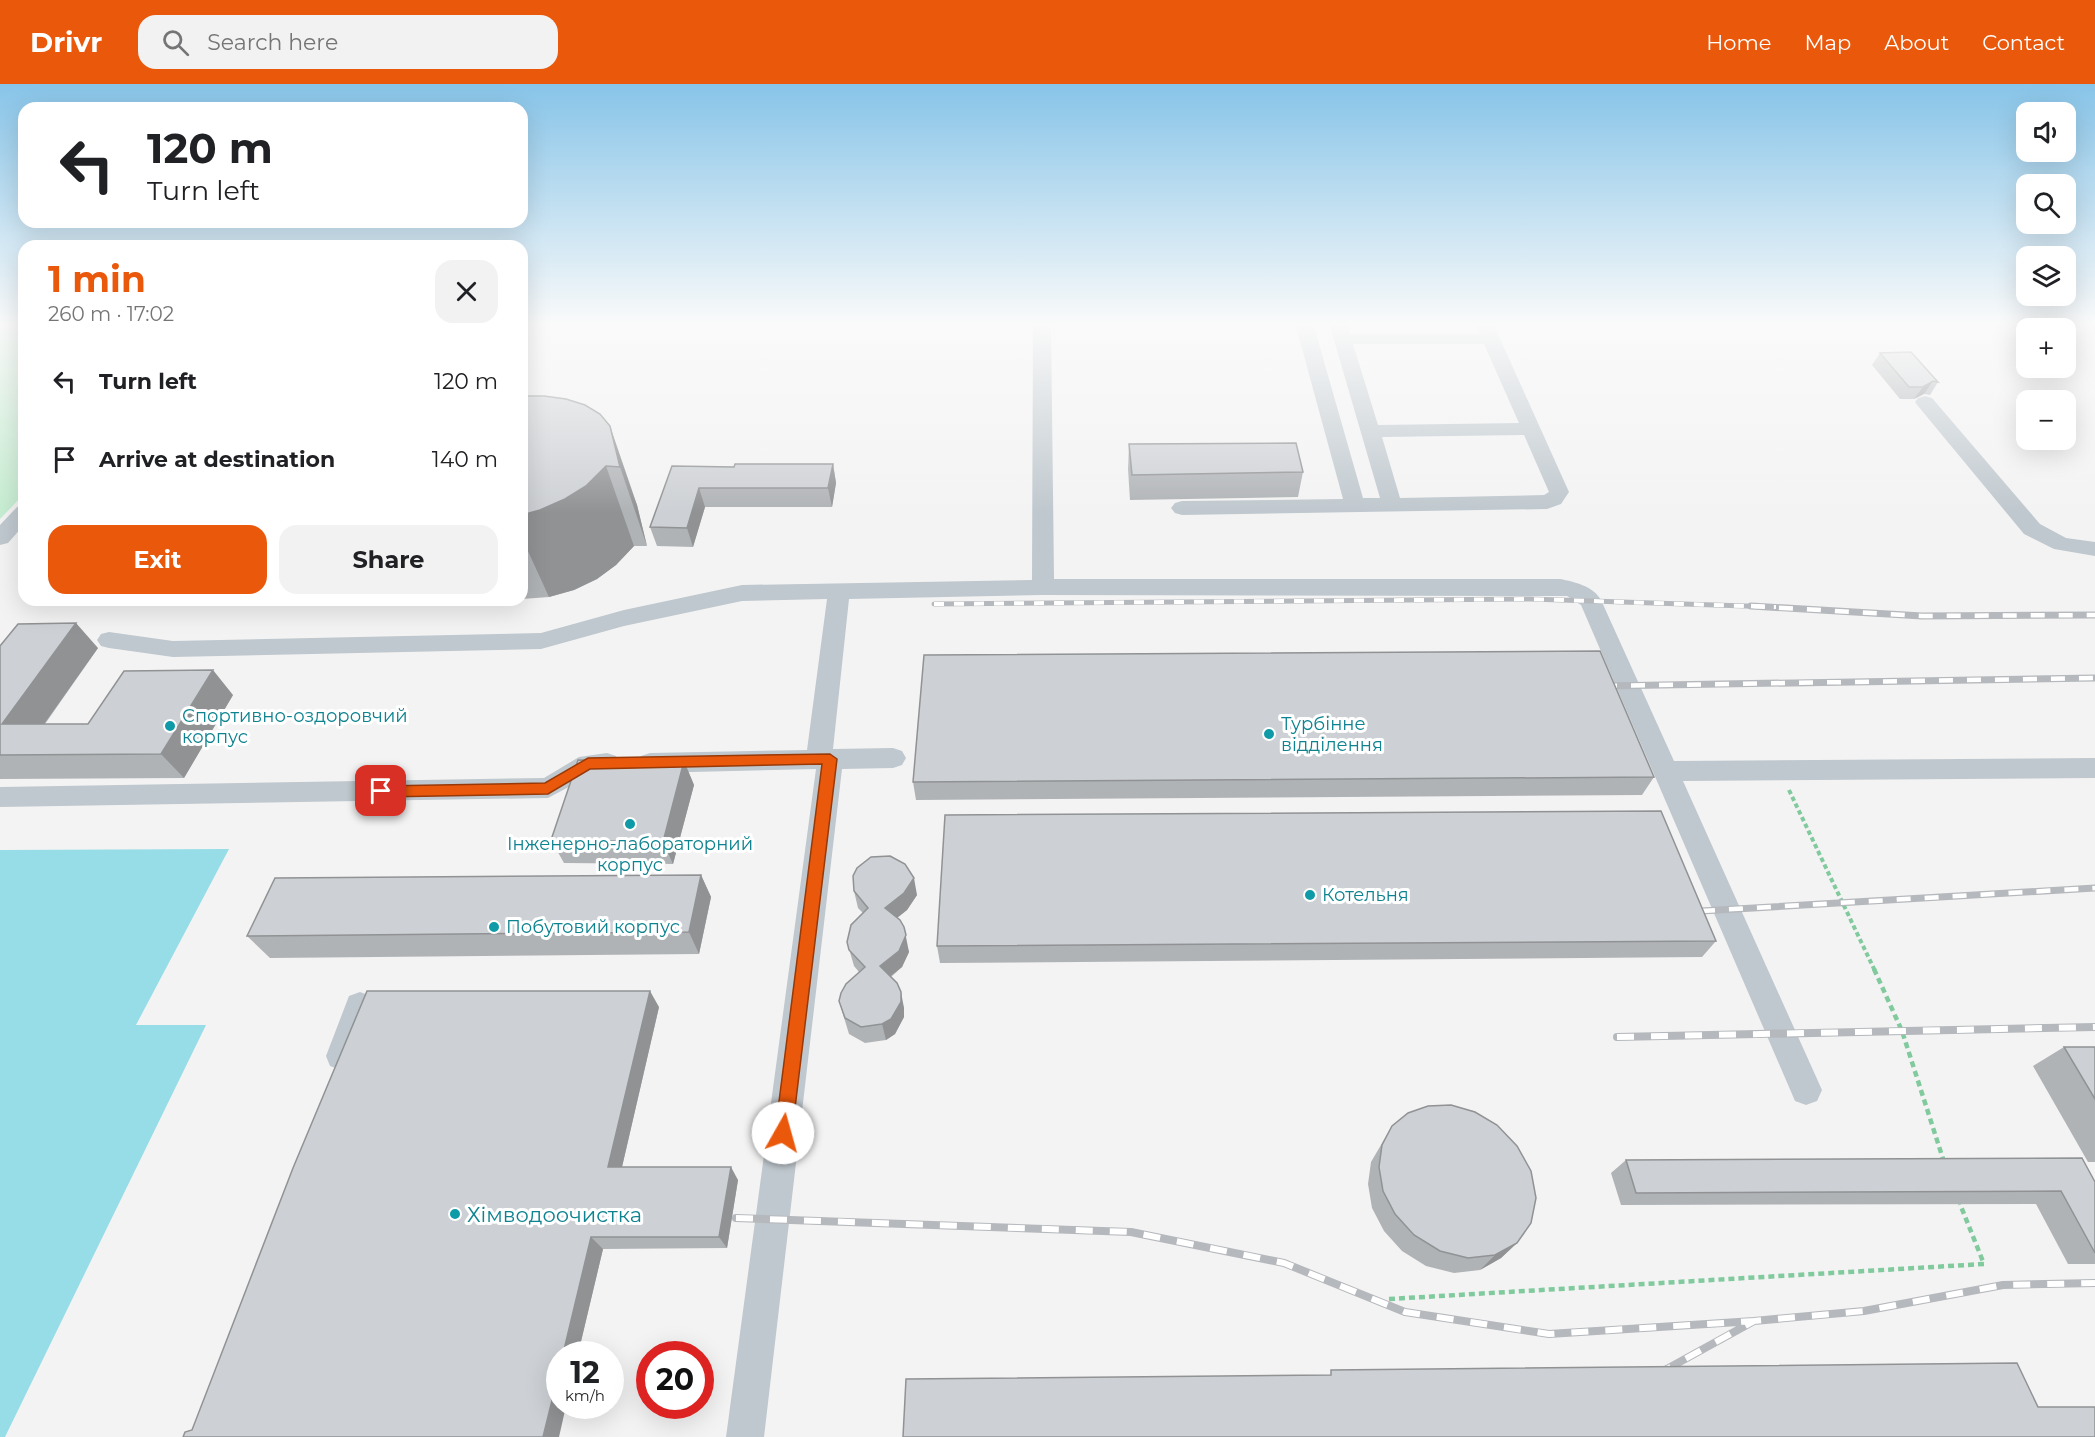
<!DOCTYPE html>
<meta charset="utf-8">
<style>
:root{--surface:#fff;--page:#f2f2f2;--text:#202124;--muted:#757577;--accent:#ea580c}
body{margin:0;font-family:Montserrat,sans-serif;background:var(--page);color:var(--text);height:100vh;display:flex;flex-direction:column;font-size:22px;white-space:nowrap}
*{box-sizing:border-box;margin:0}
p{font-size:20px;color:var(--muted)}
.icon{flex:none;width:33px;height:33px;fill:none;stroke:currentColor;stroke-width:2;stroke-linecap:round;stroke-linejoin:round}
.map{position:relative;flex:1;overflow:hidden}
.details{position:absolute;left:18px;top:156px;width:510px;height:366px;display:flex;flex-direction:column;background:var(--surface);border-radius:18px;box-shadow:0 6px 24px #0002}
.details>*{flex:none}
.hud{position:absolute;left:18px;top:18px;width:510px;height:126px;border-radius:18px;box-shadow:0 6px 24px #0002;background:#fff;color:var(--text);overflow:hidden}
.fabs{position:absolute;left:2016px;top:18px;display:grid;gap:12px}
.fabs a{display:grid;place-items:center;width:60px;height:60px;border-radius:12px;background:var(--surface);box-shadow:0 6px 24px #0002;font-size:30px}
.speed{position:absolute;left:546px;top:1257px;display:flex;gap:12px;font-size:30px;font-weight:700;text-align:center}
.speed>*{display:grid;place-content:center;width:78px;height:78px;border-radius:50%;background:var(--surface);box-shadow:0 6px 24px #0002;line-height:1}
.speed small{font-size:15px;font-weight:400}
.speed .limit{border:9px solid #d22;background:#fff;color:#111}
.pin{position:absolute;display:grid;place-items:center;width:51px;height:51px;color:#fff;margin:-26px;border-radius:12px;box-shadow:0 3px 9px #0006}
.me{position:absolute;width:66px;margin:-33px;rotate:7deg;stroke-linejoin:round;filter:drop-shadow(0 0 4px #0008)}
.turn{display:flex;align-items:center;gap:21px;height:126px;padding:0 30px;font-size:27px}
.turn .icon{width:78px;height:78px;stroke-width:2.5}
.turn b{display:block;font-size:42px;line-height:51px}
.round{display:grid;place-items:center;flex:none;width:63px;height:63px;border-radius:18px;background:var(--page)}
.overview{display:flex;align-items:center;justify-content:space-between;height:102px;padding:0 30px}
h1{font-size:36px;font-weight:700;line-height:45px;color:var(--accent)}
.primary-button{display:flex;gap:12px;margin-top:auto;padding:12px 30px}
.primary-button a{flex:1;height:69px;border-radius:18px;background:var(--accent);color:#fff;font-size:24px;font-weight:700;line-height:69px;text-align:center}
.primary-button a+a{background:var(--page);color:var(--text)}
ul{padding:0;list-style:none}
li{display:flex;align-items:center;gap:18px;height:78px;padding:0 30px}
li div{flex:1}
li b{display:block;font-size:22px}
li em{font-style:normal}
header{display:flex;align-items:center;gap:36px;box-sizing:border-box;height:84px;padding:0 30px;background:var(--accent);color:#fff}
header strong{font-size:28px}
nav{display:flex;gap:33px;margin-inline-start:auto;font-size:21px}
.search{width:420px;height:54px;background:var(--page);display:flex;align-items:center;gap:15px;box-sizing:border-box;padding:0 21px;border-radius:18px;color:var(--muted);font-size:22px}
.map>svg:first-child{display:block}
.green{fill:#c6edd1}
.water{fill:#96dde7}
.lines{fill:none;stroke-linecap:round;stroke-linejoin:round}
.path-far1{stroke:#80ca9e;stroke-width:4;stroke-dasharray:4.5 3;stroke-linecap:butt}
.path{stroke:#80ca9e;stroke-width:4.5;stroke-dasharray:6 4;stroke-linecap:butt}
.minor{fill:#bfc8ce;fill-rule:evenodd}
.rail-far2-casing{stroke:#b5b8bc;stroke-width:5}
.rail-far1-casing{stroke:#b5b8bc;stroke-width:7}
.rail-casing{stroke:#b5b8bc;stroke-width:8}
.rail-far2{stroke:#fff;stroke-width:4;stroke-dasharray:10;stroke-linecap:butt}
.rail-far1{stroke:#fff;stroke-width:4.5;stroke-dasharray:14;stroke-linecap:butt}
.rail{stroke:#fff;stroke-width:6;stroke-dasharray:17;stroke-linecap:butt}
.wall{fill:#b0b3b6}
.shaded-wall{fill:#909294}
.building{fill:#cdd0d4;stroke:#909294;stroke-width:1.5}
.route{fill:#ea580c;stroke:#983908;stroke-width:1.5}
.culture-dot{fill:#0f9aa8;stroke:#fff;stroke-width:2}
.labels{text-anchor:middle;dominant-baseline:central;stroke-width:6;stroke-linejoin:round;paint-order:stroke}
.culture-label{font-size:18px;fill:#0d838f;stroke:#fff;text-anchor:start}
.near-culture-label{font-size:21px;fill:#0d838f;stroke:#fff;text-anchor:start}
</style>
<header>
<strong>Drivr</strong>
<div class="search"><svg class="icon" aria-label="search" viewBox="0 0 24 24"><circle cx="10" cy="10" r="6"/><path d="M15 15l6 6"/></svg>Search here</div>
<nav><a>Home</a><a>Map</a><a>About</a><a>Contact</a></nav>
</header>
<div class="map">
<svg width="2095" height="1353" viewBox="0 0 2095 1353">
<rect width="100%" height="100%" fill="#f4f3f3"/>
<path class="green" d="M0 239H24V410L0 435Z"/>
<path class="water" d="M229 765 136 941H206L5 1353H0V766Z"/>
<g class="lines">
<path class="path-far1" d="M1789 706 1875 887"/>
<path class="path" d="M1874 885 1902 947 1944 1078
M1389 1215 1984 1180 1960 1120"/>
<path class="minor" d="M1033 239H1051L1054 495H1560C1575 498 1593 502 1601 516L1674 677 2095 674V694L1683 697 1822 1006 1817 1017 1806 1021 1795 1017 1581 521 1567 512 1043 511 849 515 833 665 893 664 902 667 906 674 902 681 893 684 842 685 764 1353H726L816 685 650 689 641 686 637 679 641 672 650 669 807 666 827 515 742 517 624 542 541 565 173 573 109 564 101 562 97 556 101 550 109 548 173 557 541 549 624 526 742 501 1032 496Z
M1295 239H1313L1363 414H1380L1329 239H1347L1350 250H1480L1475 239H1493L1569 408 1561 420 1547 425 1182 431 1175 429 1171 424 1175 419 1182 417 1343 415ZM1353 260H1484L1519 339 1378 341ZM1524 351 1549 408 1544 411 1400 414 1382 353Z
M1925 312 1932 314 2040 440 2066 454 2095 458V472L2054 465 2024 450 1918 322 1915 318 1918 314Z
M24 421V441L8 459 0 461V441L17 423Z
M607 669 616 672 620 679 616 686 593 690 548 714 0 723V703L544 694 579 673Z
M360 908 371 912 375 922 352 982 341 986 330 982 326 972 349 912Z"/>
<g class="rail-far2-casing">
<path id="rail-far2" d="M934 520 1530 515 1776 523"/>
</g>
<g class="rail-far1-casing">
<path id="rail-far1" d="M1751 522 1922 532 2095 531
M1603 602 2095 594
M1701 827 2095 804"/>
</g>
<g class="rail-casing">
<path id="rail" d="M1617 953 2095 943
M736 1134 1131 1148 1284 1179 1405 1228 1549 1250 1754 1237
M1656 1291 1754 1237 1864 1227 2003 1201 2095 1199"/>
</g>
<use href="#rail-far2" class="rail-far2"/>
<use href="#rail-far1" class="rail-far1"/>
<use href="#rail" class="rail"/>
</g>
<path class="wall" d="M1880 269 1938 298 1930 311 1924 310 1914 315H1900L1872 281Z
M522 312 600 330 637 421 647 462H634L616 481 597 495 574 506 549 513 522 515Z
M1129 360 1303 388 1298 413 1130 416 1128 385Z
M833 380 836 399 832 423H705L693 463 657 462 650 443 672 382 734 383Z
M0 562 98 564 45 640H88L233 611 184 694 0 695Z
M684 677 694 701 673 780 564 779 551 756Z
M1654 693 1642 711 916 716 913 698Z
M701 791 711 813 699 870 270 874 247 852Z
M854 807 917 811 907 826 897 834 909 868 902 883 891 893 904 924V933L895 950 886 956 865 959 849 950 839 917 859 888 854 882 847 858 863 829 858 824Z
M1716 857 1702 873 940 879 937 862Z
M659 923 622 1083 738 1096 727 1164 603 1165 578 1270 192 1346Z
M2064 963H2095V1078H2088L2033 982Z
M1392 1042 1517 1159 1501 1174 1480 1186 1454 1189 1426 1182 1402 1167 1384 1147 1372 1124 1368 1100 1371 1078Z
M1626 1076 2095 1098V1180H2068L2036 1120 1621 1121 1611 1089Z"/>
<path class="shaded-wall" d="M1933 297 1924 310 1914 315 1923 303Z
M610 342 637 421 647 462 620 383Z
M833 380 836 399 832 423 828 404Z
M606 382 634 462 616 481 597 495 574 506 549 513 522 454V431Z
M699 404 705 423 693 463 687 444Z
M76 539 98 564 27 664 2 640Z
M213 586 233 611 184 694 161 670Z
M684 677 694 701 673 780 663 758Z
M701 791 711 813 699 870 689 848Z
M914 794 917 811 907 826 888 841 885 824Z
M904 843 909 868 902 883 883 898 880 882Z
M650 907 659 923 619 1096 608 1083Z
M901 908 904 924V933L895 950 886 956 882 940Z
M731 1083 738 1096 727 1164 719 1153Z
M591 1153 603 1165 578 1270H563Z
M1517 1159 1501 1174 1480 1186 1495 1171Z
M560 1284V1322H566L559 1353H543Z"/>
<path class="building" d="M1911 268 1938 298 1933 297 1923 303H1909L1880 269Z
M522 312H544L566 315 585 321 600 330 610 342 620 383 606 382 586 402 565 415 540 426 522 431Z
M1296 359 1303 388 1132 391 1129 360Z
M735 380H833L828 404H699L687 444 650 443 672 382 734 383Z
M76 539 2 640H88L124 587 213 586 161 670 0 671V562L18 540Z
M1600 567 1654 693 913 698 924 571Z
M578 676 684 677 663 758 551 756Z
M1661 727 1716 857 937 862 945 731Z
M890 772 905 780 914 794 904 809 885 824 900 836 904 843 906 851 899 867 880 882 897 899 901 908V918L891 935 882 940 861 943 845 934 839 917 841 909 846 900 865 883 849 866 847 858 851 841 868 824 854 807 853 792 857 784 871 773Z
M701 791 689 848 247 852 275 794Z
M367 907H650L608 1083H731L719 1153H591L563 1270H560V1284L543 1353H183L185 1348 192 1346 293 1084Z
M2064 963H2095V1015Z
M1451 1021 1475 1028 1497 1041 1517 1062 1531 1087 1536 1114 1531 1139 1517 1159 1495 1171 1468 1174 1440 1167 1414 1151 1395 1130 1383 1107 1379 1083 1382 1061 1392 1042 1408 1029 1428 1022Z
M2082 1074 2095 1098V1169L2061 1107 1636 1109 1626 1076Z
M2017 1279 2038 1323H2095V1353H903L906 1295 1331 1291V1286Z"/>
<linearGradient id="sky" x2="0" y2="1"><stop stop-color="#87c4e8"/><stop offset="0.56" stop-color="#fafafa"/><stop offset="1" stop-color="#fafafa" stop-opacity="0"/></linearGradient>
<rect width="2095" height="429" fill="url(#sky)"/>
<path class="route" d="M830 670 837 675 792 1049 789 1055 783 1057 777 1055 775 1049 822 680 590 685 548 710 381 713 374 707 381 702 545 699 588 674Z"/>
<g class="culture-dot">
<circle cx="170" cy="642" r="6"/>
<circle cx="1269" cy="650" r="6"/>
<circle cx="630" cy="740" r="6"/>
<circle cx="1310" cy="811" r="6"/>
<circle cx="494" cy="843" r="6"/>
<circle cx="455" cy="1130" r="6"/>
</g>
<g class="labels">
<g class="culture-label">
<text x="182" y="632">Спортивно-оздоровчий<tspan x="182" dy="21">корпус</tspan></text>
<text x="1281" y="640">Турбінне<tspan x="1281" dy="21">відділення</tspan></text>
<text x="630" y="760" text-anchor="middle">Інженерно-лабораторний<tspan x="630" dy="21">корпус</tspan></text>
<text x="1322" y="811">Котельня</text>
<text x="506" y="843">Побутовий корпус</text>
</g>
<g class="near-culture-label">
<text x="467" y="1130">Хімводоочистка</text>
</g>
</g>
</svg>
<div class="fabs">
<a><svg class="icon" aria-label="sound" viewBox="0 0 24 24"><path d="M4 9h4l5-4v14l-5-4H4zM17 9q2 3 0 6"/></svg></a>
<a><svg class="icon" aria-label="search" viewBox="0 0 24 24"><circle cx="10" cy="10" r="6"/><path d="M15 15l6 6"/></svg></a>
<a><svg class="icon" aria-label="layers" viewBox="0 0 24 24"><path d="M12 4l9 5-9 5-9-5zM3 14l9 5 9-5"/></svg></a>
<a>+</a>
<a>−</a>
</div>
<div class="speed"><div>12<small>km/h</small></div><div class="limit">20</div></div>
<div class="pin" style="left:381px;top:707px;background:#d93025"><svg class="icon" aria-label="arrive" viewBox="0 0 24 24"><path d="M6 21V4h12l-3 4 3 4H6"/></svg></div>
<svg class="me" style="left:783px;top:1049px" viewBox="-20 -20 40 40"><circle r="19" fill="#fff"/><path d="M0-13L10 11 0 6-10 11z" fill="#ea580c"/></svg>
<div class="hud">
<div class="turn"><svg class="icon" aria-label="left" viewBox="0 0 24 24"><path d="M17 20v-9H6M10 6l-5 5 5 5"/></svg><div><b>120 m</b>Turn left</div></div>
</div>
<section class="details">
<div class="overview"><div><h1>1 min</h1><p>260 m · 17:02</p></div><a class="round"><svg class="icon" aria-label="close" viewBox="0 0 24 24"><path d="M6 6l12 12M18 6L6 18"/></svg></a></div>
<ul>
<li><svg class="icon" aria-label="left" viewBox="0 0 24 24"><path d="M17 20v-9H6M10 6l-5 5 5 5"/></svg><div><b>Turn left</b></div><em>120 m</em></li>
<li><svg class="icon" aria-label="arrive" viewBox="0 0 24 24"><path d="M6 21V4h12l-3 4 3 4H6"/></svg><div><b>Arrive at destination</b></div><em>140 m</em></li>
</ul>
<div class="primary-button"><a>Exit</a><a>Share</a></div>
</section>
</div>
